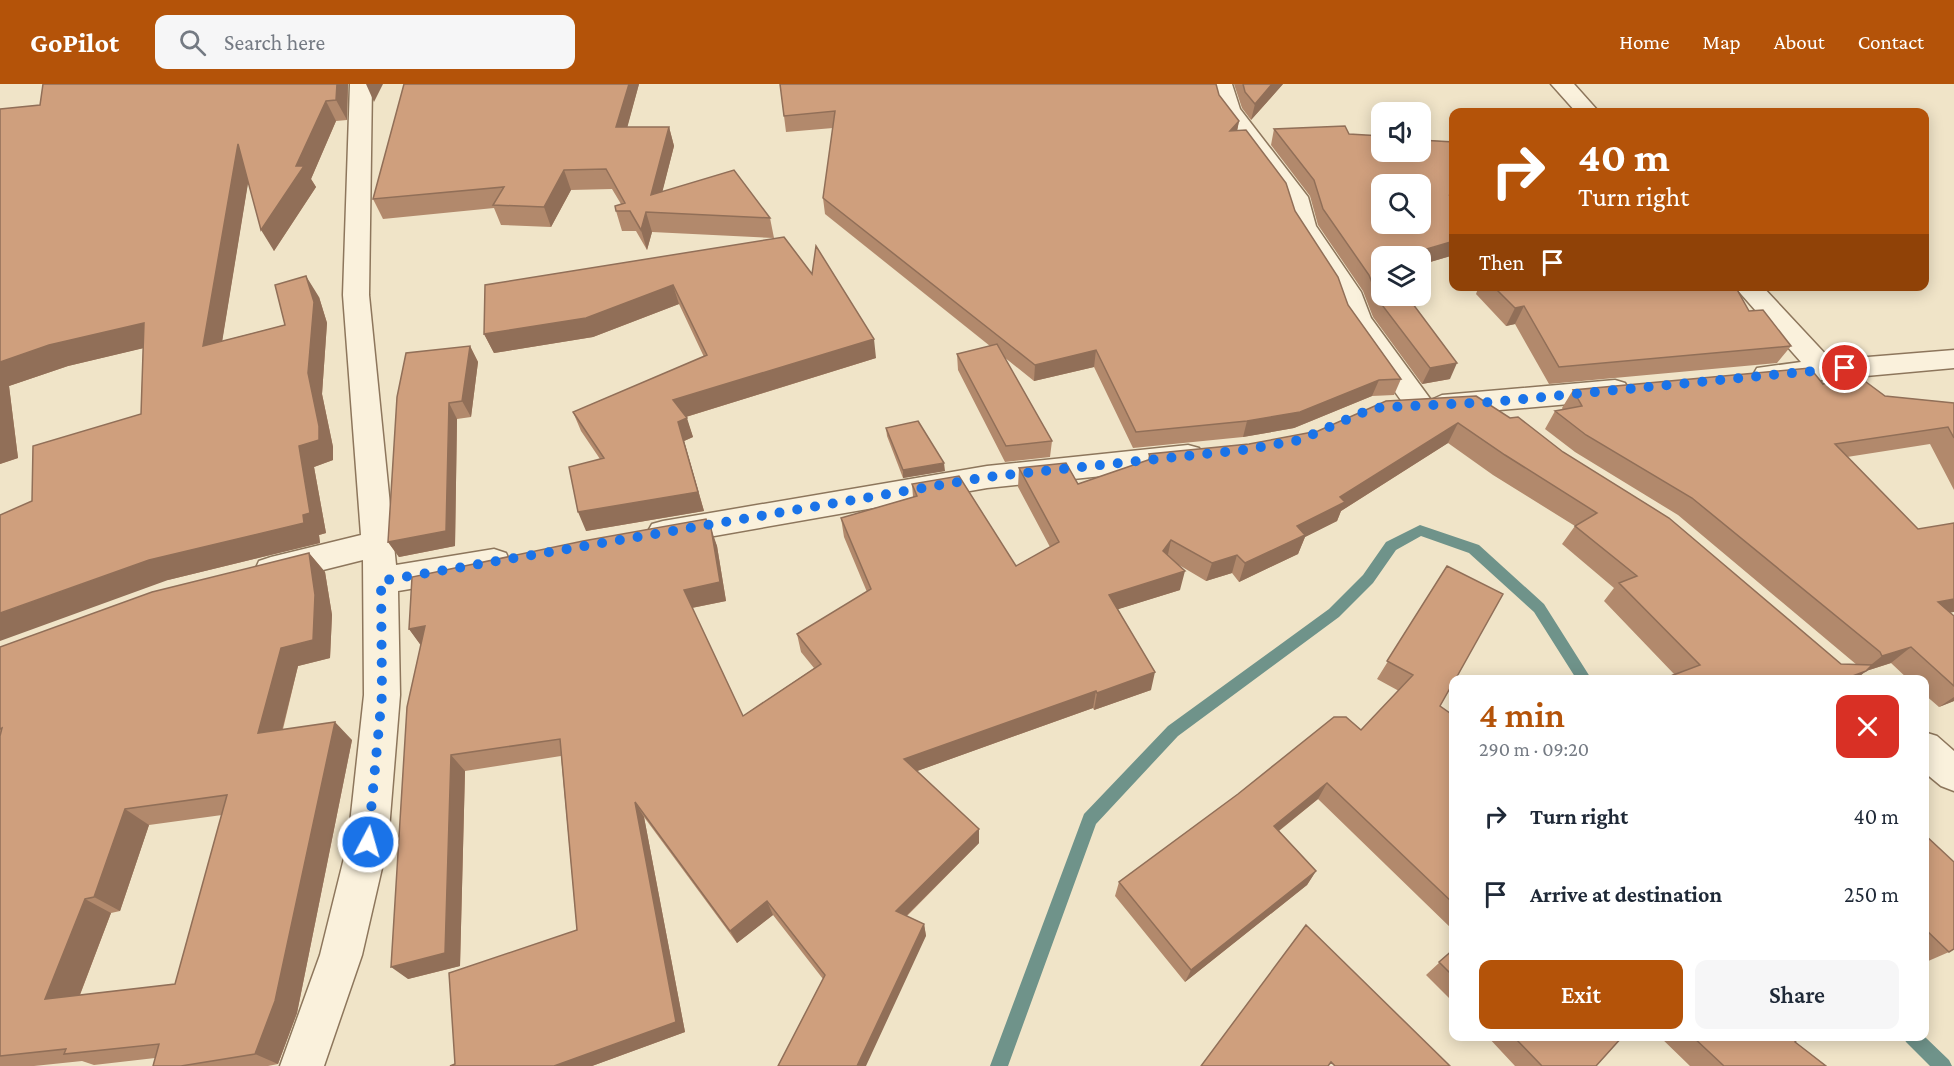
<!DOCTYPE html>
<meta charset="utf-8">
<style>
:root{--surface:#fff;--page:#f6f6f7;--text:#1f2937;--muted:#747a83;--accent:#b45309}
body{margin:0;font-family:"Crimson Pro",serif;background:var(--page);color:var(--text);height:100vh;display:flex;flex-direction:column;font-size:22px;white-space:nowrap}
*{box-sizing:border-box;margin:0}
p{font-size:20px;color:var(--muted)}
.icon{flex:none;width:33px;height:33px;fill:none;stroke:currentColor;stroke-width:2;stroke-linecap:round;stroke-linejoin:round}
.map{position:relative;flex:1;overflow:hidden}
.drawer{position:absolute;left:1449px;top:591px;width:480px;height:366px;display:flex;flex-direction:column;background:var(--surface);border-radius:12px;box-shadow:0 3px 15px #0003}
.drawer>*{flex:none}
.guide{position:absolute;left:1449px;top:24px;width:480px;height:183px;border-radius:12px;box-shadow:0 3px 15px #0003;background:#b45309;color:#fff;overflow:hidden}
.tools{position:absolute;left:1371px;top:18px;display:grid;gap:12px}
.tools a{display:grid;place-items:center;width:60px;height:60px;border-radius:12px;background:var(--surface);box-shadow:0 3px 15px #0003;font-size:30px}
.pin{position:absolute;display:grid;place-items:center;width:51px;height:51px;color:#fff;margin:-26px;border:3px solid #fff;border-radius:50%;box-shadow:0 2px 6px #0007}
.me{position:absolute;width:66px;margin:-33px;rotate:6deg;stroke-linejoin:round;filter:drop-shadow(0 0 4px #0008)}
.turn{display:flex;align-items:center;gap:21px;height:126px;padding:0 30px;font-size:27px}
.turn .icon{width:78px;height:78px;stroke-width:2.5}
.turn b{display:block;font-size:42px;line-height:51px}
.then{display:flex;align-items:center;height:57px;padding:0 30px;background:#0003;gap:12px;font-size:22px}
.round{display:grid;place-items:center;flex:none;width:63px;height:63px;border-radius:12px;background:var(--page)}
.head{display:flex;align-items:center;justify-content:space-between;height:102px;padding:0 30px}
h1{font-size:36px;font-weight:600;line-height:45px;color:var(--accent)}
.primary-button{display:flex;gap:12px;margin-top:auto;padding:12px 30px}
.primary-button a{flex:1;height:69px;border-radius:12px;background:var(--accent);color:#fff;font-size:24px;font-weight:600;line-height:69px;text-align:center}
.primary-button a+a{background:var(--page);color:var(--text)}
ul{padding:0;list-style:none}
li{display:flex;align-items:center;gap:18px;height:78px;padding:0 30px}
li div{flex:1}
li b{display:block;font-size:22px}
li em{font-style:normal}
header{display:flex;align-items:center;gap:36px;box-sizing:border-box;height:84px;padding:0 30px;background:var(--accent);color:#fff}
header strong{font-size:28px}
nav{display:flex;gap:33px;margin-inline-start:auto;font-size:21px}
.search{width:420px;height:54px;background:var(--page);display:flex;align-items:center;gap:15px;box-sizing:border-box;padding:0 21px;border-radius:12px;color:var(--muted);font-size:22px}
.map>svg:first-child{display:block}
.lines{fill:none;stroke-linecap:round;stroke-linejoin:round}
.stream{fill:#6f938a;fill-rule:evenodd}
.street-casing{stroke:#8d765c;stroke-width:3}
.street{fill:#faf1dc;fill-rule:evenodd}
.wall{fill:#b2896c;fill-rule:evenodd}
.shaded-wall{fill:#916f58}
.building{fill:#cf9f7d;stroke:#916f58;stroke-width:1.5;fill-rule:evenodd}
.route{stroke:#1a73e8;stroke-width:10;stroke-dasharray:0 18}
</style>
<header>
<strong>GoPilot</strong>
<div class="search"><svg class="icon" aria-label="search" viewBox="0 0 24 24"><circle cx="10" cy="10" r="6"/><path d="M15 15l6 6"/></svg>Search here</div>
<nav><a>Home</a><a>Map</a><a>About</a><a>Contact</a></nav>
</header>
<div class="map">
<svg width="1954" height="982" viewBox="0 0 1954 982">
<rect width="100%" height="100%" fill="#f0e4c8"/>
<g class="lines">
<path class="stream" d="M1420 441 1479 461 1544 520 1592 596H1577L1534 528 1469 469 1421 452 1396 466 1373 499 1339 533 1178 652 1096 740 1008 982H990L1084 730 1168 642 1329 525 1363 491 1386 458Z
M1903 952H1924L1949 976 1952 982H1930L1906 958Z"/>
<g class="street-casing">
<path id="street" d="M350 0H372L369 211 396 481 494 465 506 469 510 478 506 487 494 491 398 507 400 611 388 758 362 871 324 982H280L320 871 348 758 364 611 363 476 271 499 259 495 255 486 259 477 271 473 361 451 343 211Z
M1210 0H1232L1240 25 1308 113 1316 142 1361 208 1371 234 1431 316 1442 311 1615 296 1625 299 1629 306 1625 313 1615 316 1442 331 1431 327 1420 332 1410 329 1344 236 1335 208 1292 142 1284 114 1218 26Z
M1551 0H1574L1599 28H1576Z
M1734 202H1762L1831 276 1954 266V284L1767 301 1757 298 1753 291 1757 284 1801 278Z
M1188 361 1199 364 1203 372 1199 380 1188 383 987 404 663 461 652 458 647 449 652 440 663 437 987 382Z
M1924 648 1937 652 1954 667V707L1941 702 1924 688Z"/>
</g>
<use href="#street" class="street"/>
</g>
<path class="wall" d="M43 0H348L347 36 336 37 311 95 316 103 274 167 248 98 222 257 285 241 319 213 327 239 322 310 333 363V376L314 383 326 449 319 451 320 459 168 496 32 417 141 330 143 264 68 282 9 302 18 374 0 380V25L40 21Z
M404 0H639L627 43H669L674 62 662 108 770 134 774 154 652 148 647 166 636 147H622L616 127 621 120 612 105 571 106 551 143 501 141 494 124 383 135 373 115Z
M780 0 1219 11 1239 37 1237 46 1295 127 1348 221 1401 295 1394 311 1372 312 1294 344 1243 353 1133 364 1094 283 1034 297 1004 273 1052 357 1050 373 1005 378 958 286 957 270 990 262 825 130 823 114 833 44 786 48Z
M1234 0H1283L1251 36 1242 24Z
M1274 45 1349 50 1454 58V171L1420 181 1382 172V212L1450 295 1422 300 1373 233 1363 207 1318 141 1310 112 1271 61Z
M784 153 876 274 686 333 693 353 684 357 704 427 586 447 600 375 581 347 573 328 704 273 679 220 593 253 494 269 484 250Z
M1479 202H1735L1749 227 1791 262 1777 279 1549 300 1515 240 1506 242 1476 210Z
M470 262 478 278 471 333 457 335 455 462 399 473 388 458Z
M1823 300 1885 312 1954 319V406L1930 360 1847 373 1950 528 1954 532V617L1939 623 1924 610V596H1909L1891 579 1866 587 1855 596H1660L1674 590 1604 517 1614 504 1562 460 1575 442 1493 391 1448 359 1341 427 1337 437 1305 453 1298 470 1239 498 1232 489 1206 497 1179 481 1180 506 1118 525 1151 606 1094 626 1093 624 917 687 979 745V759L907 832 924 840 926 852 823 895 773 831 737 859 644 733 685 948 592 982H450L455 980 577 846 561 672 465 687 460 882 408 895 421 561 409 545 709 444 717 462 726 517 692 524 743 632 814 584 801 568 797 550 867 508 844 453 841 434 913 413 912 400 1016 482 1050 463 1018 403 1019 384 1078 400 1148 376 1149 370 1249 360 1318 347 1386 317 1563 368 1841 580 1857 581 1678 431 1575 368 1545 345 1555 327 1563 326 1562 324 1573 306Z
M886 344 945 387 903 394 887 352Z
M309 469 325 488 332 531 330 574 298 582 283 645 352 656 297 929 278 980 268 982H153L155 974 94 981 82 977 34 982H0V563ZM222 731 175 900 80 911 111 829 120 827 149 741Z
M1447 482 1440 622 1454 632V847L1318 715 1279 747 1316 787 1307 801 1185 898 1115 812 1119 798 1361 646 1399 607 1377 595Z
M1924 750 1949 868 1926 878 1924 876Z
M1454 865V919L1426 891Z
M1487 952H1623L1596 982H1515Z
M1659 952H1800L1795 958 1826 982H1690Z"/>
<path class="shaded-wall" d="M337 0H348L347 36 336 16Z
M366 0H383L374 18Z
M629 0H639L622 63 616 43Z
M1272 0H1283L1251 36 1255 20Z
M326 17 336 37 311 95 316 103 274 167 261 146 296 82Z
M1239 37 1236 53 1230 47Z
M669 43 674 62 657 129 651 111Z
M238 60 251 81 218 283 203 262Z
M564 86 571 106 551 143 544 123Z
M646 128 652 148 647 166 641 146Z
M1454 157V171L1420 181V172H1403Z
M306 192 319 213 327 239 322 310 333 363V376L314 383 326 449 319 451 320 459 168 496 0 557V529L149 476 303 431 299 362Z
M673 201 679 220 593 253 494 269 484 250Z
M1524 222 1515 240 1506 242 1515 224Z
M144 239 161 260 68 282 9 302 18 374 0 380V278L49 261Z
M874 255 876 274 679 335 673 316Z
M470 262 478 278 471 333 462 317Z
M1096 266 1094 283 1034 297 1035 281Z
M1457 279 1450 295 1422 300 1430 284Z
M1379 296 1372 312 1294 344 1243 353 1247 337Z
M449 319 457 335 455 462 399 473 388 458Z
M687 334 693 353 684 357 704 427 586 447 578 428 678 338Z
M1458 339 1448 359 1341 427 1337 437 1305 453 1298 470 1239 498 1245 479 1297 442 1340 413Z
M944 379 945 387 903 394V386Z
M711 444 717 462 726 517 691 524 684 506 713 458Z
M1171 456 1167 475 1163 467Z
M309 469 325 488 332 531 330 574 298 582 277 666 258 649 281 564Z
M1237 471 1232 489 1206 497 1212 479Z
M1185 487 1180 506 1106 529 1109 511Z
M1954 515V528L1919 534 1938 518Z
M425 542 422 563 409 545Z
M1911 563 1891 579 1866 587 1855 596H1842L1862 588 1882 572Z
M1155 588 1151 606 1094 626 1097 609Z
M1096 607 1093 624 906 691 904 675Z
M1954 613V617L1939 623Z
M335 638 352 656 297 929 278 980 255 970Z
M451 671 465 687 460 882 408 895 391 883Z
M1327 699 1318 715 1266 757 1274 742Z
M635 718 644 733 685 948 592 982H554Z
M125 725 149 741 120 827 94 813Z
M979 745V759L898 840 896 827Z
M1316 787 1307 801 1185 898 1191 886Z
M85 815 111 829 74 926 45 915Z
M767 817 773 831 737 859 730 847Z
M924 840 926 852 866 982H857Z"/>
<path class="building" d="M43 0H337L336 16 326 17 296 82H304L261 146 238 60 203 262 285 241 275 201 306 192 314 218 308 289 319 342V356L299 362 310 429 303 431 304 439 149 476 0 529V431L32 417 33 362 141 330 144 239 49 261 0 278V25L40 21Z
M404 0H629L616 43H669L651 111 734 86 770 134 646 128 641 146 630 127H616L615 122 625 119 606 85 564 86 544 123 493 121 504 103 373 115Z
M780 0H1216L1219 11 1239 37 1230 47 1246 46 1286 99 1295 127 1338 193 1348 221 1401 295 1379 296 1300 328 1247 337 1136 348 1096 266 1035 281 823 114 835 27 784 32Z
M1243 0H1272L1255 20 1245 8Z
M1345 42 1349 50 1382 52V68H1420V56L1454 58V113L1450 112 1454 118V157L1403 172H1382V212H1407L1457 279 1430 284 1379 217 1369 191 1323 125 1314 96 1274 45ZM1382 100H1420V140H1382Z
M784 153 812 190 816 162 874 255 673 316 687 334 678 338 698 408 578 428 569 383 604 374 573 328 707 271 673 201 586 234 484 250 485 201Z
M1493 202H1735L1749 227 1763 226 1791 262 1559 283 1524 222 1515 224Z
M997 260 1052 357 1006 362 957 270Z
M470 262 462 317 449 319 446 447 388 458 397 313 406 269Z
M1810 284 1823 300 1854 289 1885 312 1954 319V354L1948 343 1835 360 1918 445 1954 439V515L1938 518 1954 532V602L1911 563 1882 572 1880 568 1692 414 1586 351 1555 327 1582 322 1573 306Z
M1476 312 1510 334 1518 333 1563 368 1669 434 1841 580 1872 581 1866 587 1842 596H1660L1700 581 1619 499 1637 492 1575 442 1597 429 1505 371 1458 339 1340 413 1345 418 1297 442 1305 451 1245 479 1237 471 1212 479 1171 456 1163 467 1185 487 1109 511 1155 588 1097 609 1096 607 904 675 979 745 896 827 924 840 857 982H778L825 891 767 817 730 847 635 718 676 938 554 982H450L455 980 449 889 577 846 560 655 451 671 445 869 391 883 407 623 425 542 409 545 412 493 583 457 706 435 709 444H711L720 498 684 506 743 632 821 580 797 550 871 505 841 434 917 412 912 400 959 392 1016 482 1059 458 1019 384 1066 379 1078 400 1151 375 1149 370 1249 360 1318 347 1386 317Z
M918 337 944 379 903 386 886 344Z
M309 469 315 511 313 556 281 564 258 649 335 638 275 917 255 970 181 982H153L159 960 64 970 66 965 0 972V652L2 644 0 645V563L152 508ZM227 711 175 900 45 915 85 815 94 813 125 725Z
M1447 482 1503 510 1455 596H1454V597L1440 622 1454 632V820L1327 699 1274 742 1316 787 1191 886 1119 798 1238 710 1334 633H1346L1361 646 1413 591 1387 577Z
M1924 750 1954 778V865L1949 868 1924 844Z
M1306 841 1450 982H1335L1331 978 1328 982H1201Z
M1454 865V893L1439 878Z
M1513 952H1623L1596 982H1542Z
M1692 952H1800L1795 958 1826 982H1724Z"/>
<g class="lines">
<path class="route" d="M368 758 382 611 381 497 987 393 1243 366 1300 356 1373 324 1492 318 1845 284"/>
</g>
</svg>
<div class="tools">
<a><svg class="icon" aria-label="sound" viewBox="0 0 24 24"><path d="M4 9h4l5-4v14l-5-4H4zM17 9q2 3 0 6"/></svg></a>
<a><svg class="icon" aria-label="search" viewBox="0 0 24 24"><circle cx="10" cy="10" r="6"/><path d="M15 15l6 6"/></svg></a>
<a><svg class="icon" aria-label="layers" viewBox="0 0 24 24"><path d="M12 4l9 5-9 5-9-5zM3 14l9 5 9-5"/></svg></a>
</div>
<div class="pin" style="left:1845px;top:284px;background:#d93025"><svg class="icon" aria-label="arrive" viewBox="0 0 24 24"><path d="M6 21V4h12l-3 4 3 4H6"/></svg></div>
<svg class="me" style="left:368px;top:758px" viewBox="-20 -20 40 40"><circle r="17" fill="#1a73e8" stroke="#fff" stroke-width="3"/><path d="M0-11L8 9 0 5-8 9z" fill="#fff"/></svg>
<div class="guide">
<div class="turn"><svg class="icon" aria-label="right" viewBox="0 0 24 24"><path d="M7 20v-9h11M14 6l5 5-5 5"/></svg><div><b>40 m</b>Turn right</div></div>
<div class="then">Then<svg class="icon" aria-label="arrive" viewBox="0 0 24 24"><path d="M6 21V4h12l-3 4 3 4H6"/></svg></div>
</div>
<section class="drawer">
<div class="head"><div><h1>4 min</h1><p>290 m · 09:20</p></div><a class="round" style="background:#d93025;color:#fff"><svg class="icon" aria-label="close" viewBox="0 0 24 24"><path d="M6 6l12 12M18 6L6 18"/></svg></a></div>
<ul>
<li><svg class="icon" aria-label="right" viewBox="0 0 24 24"><path d="M7 20v-9h11M14 6l5 5-5 5"/></svg><div><b>Turn right</b></div><em>40 m</em></li>
<li><svg class="icon" aria-label="arrive" viewBox="0 0 24 24"><path d="M6 21V4h12l-3 4 3 4H6"/></svg><div><b>Arrive at destination</b></div><em>250 m</em></li>
</ul>
<div class="primary-button"><a>Exit</a><a>Share</a></div>
</section>
</div>
